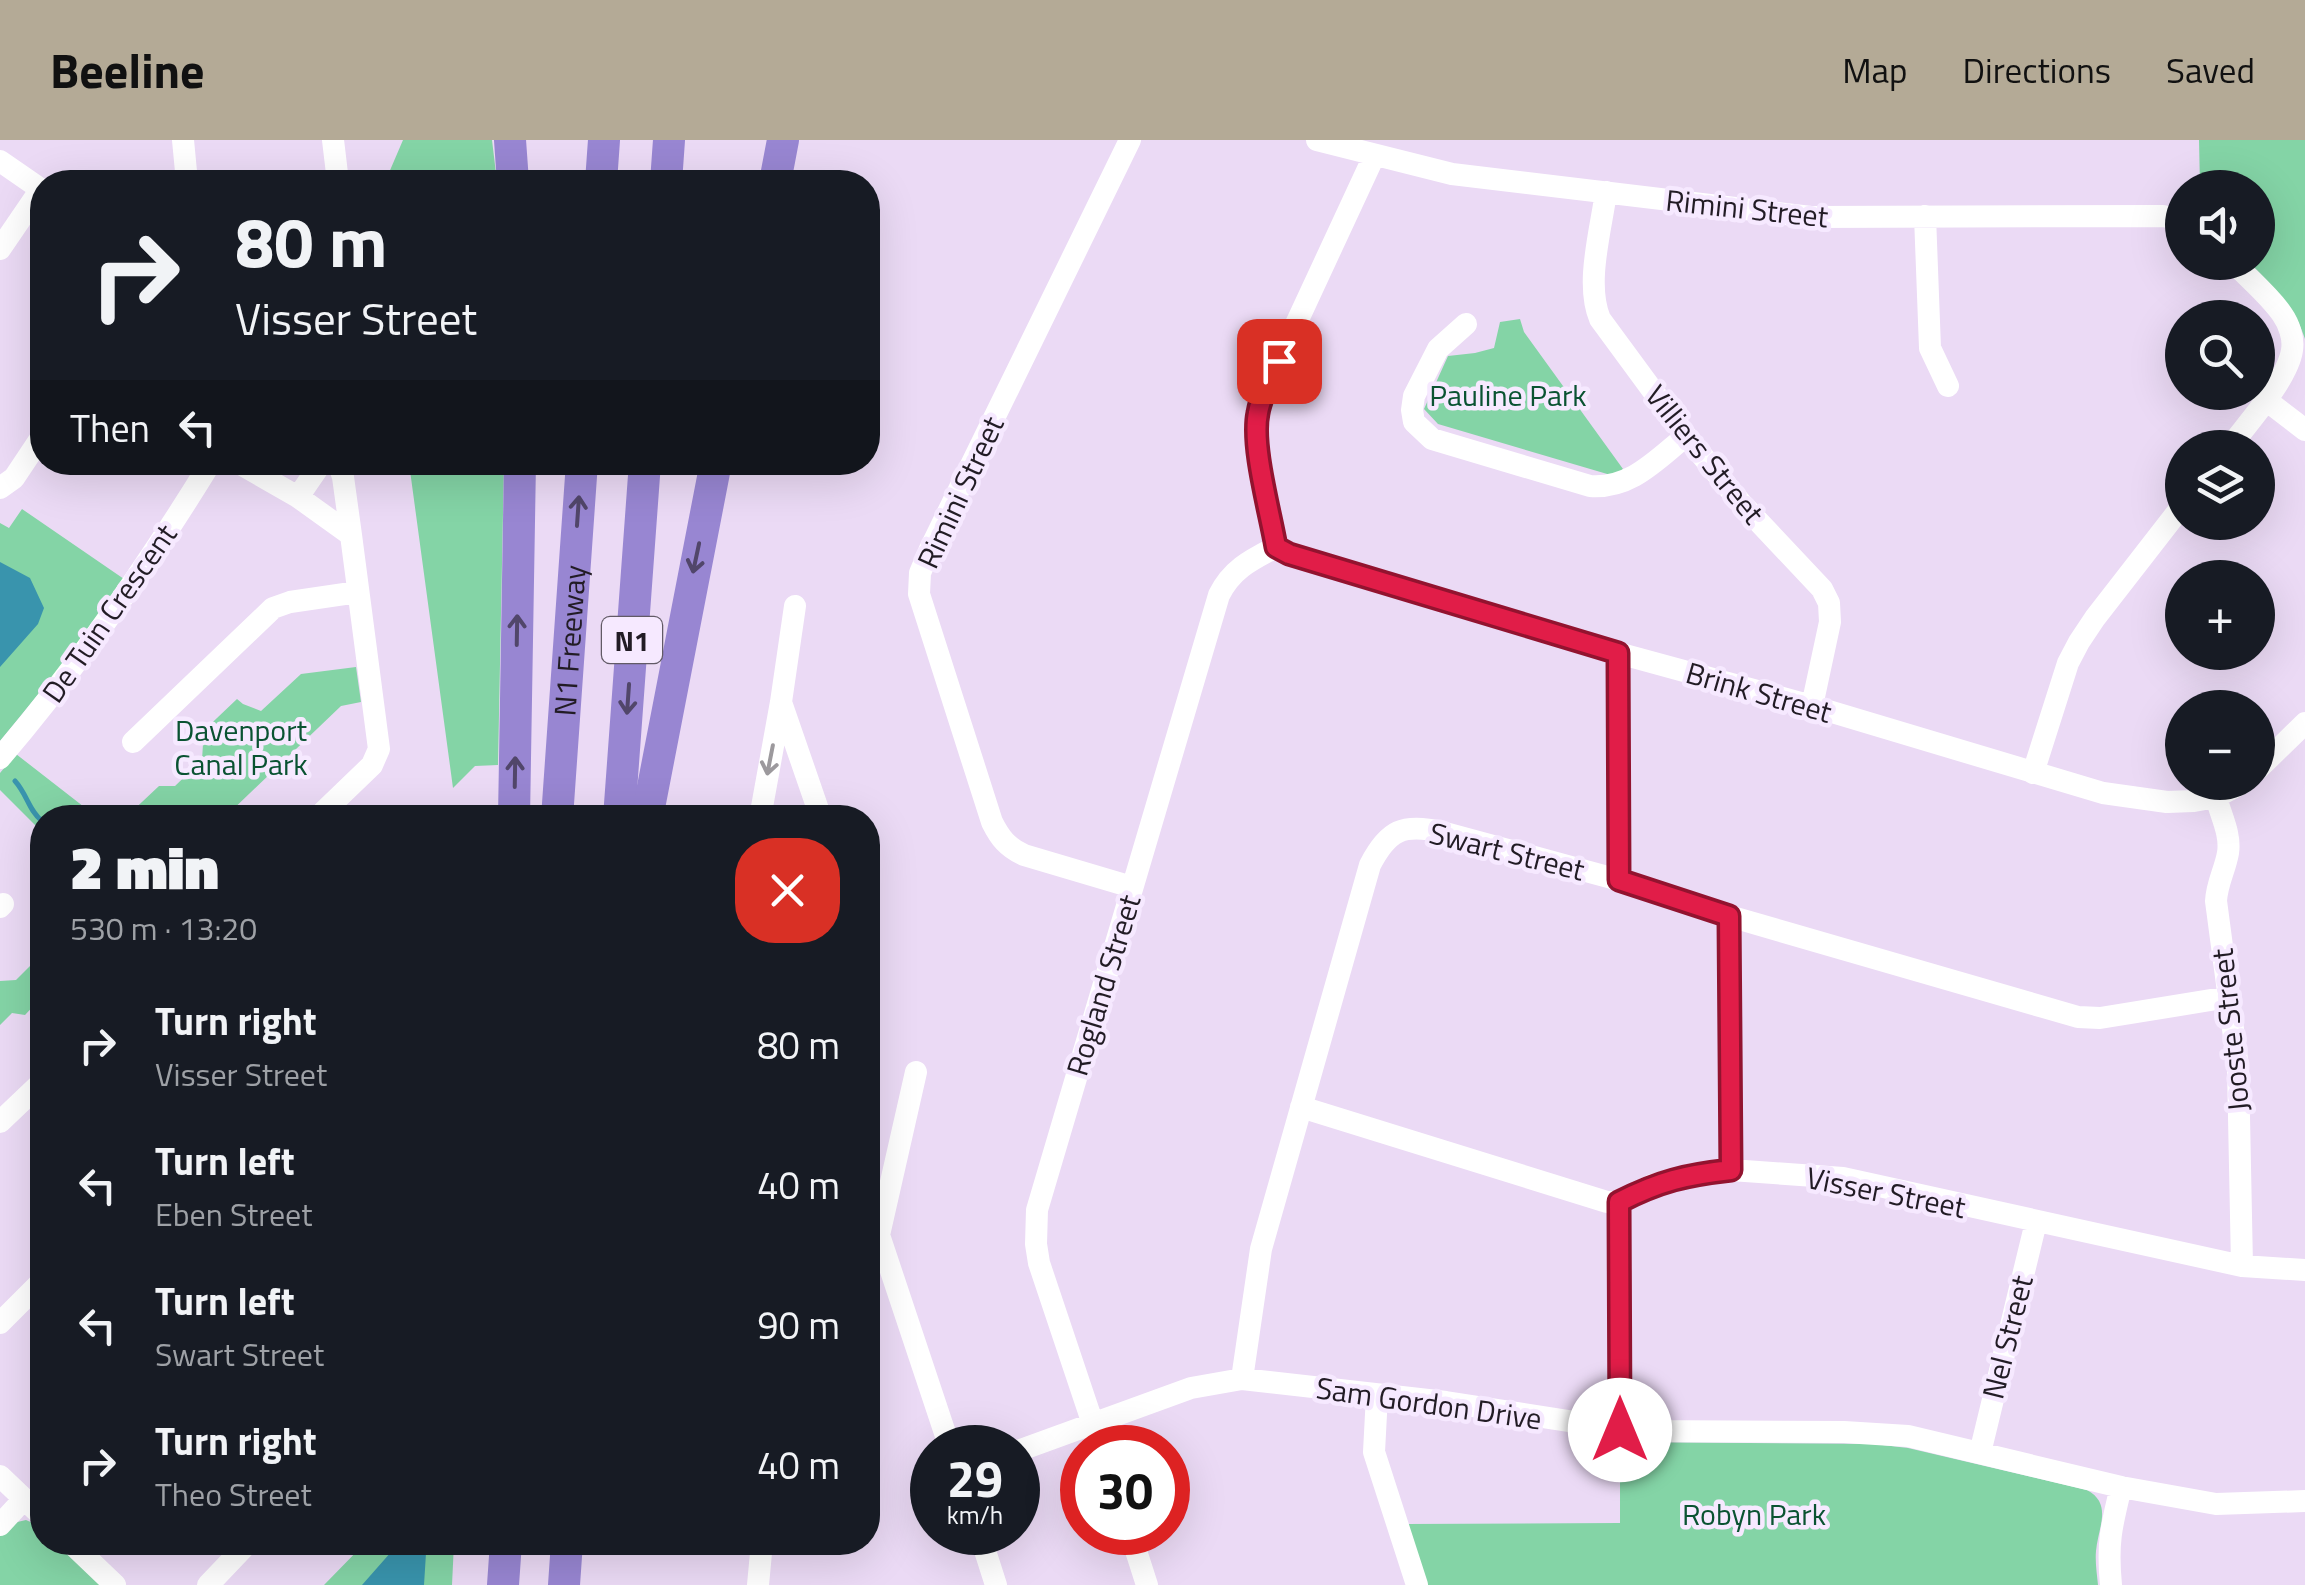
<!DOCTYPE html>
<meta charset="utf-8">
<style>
:root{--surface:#171b24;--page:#242831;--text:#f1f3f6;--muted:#9ea1a6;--accent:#b4aa96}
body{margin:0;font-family:"Titillium Web",sans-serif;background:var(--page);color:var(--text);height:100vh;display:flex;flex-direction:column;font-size:38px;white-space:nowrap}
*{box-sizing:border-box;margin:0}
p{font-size:32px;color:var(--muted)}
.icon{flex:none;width:55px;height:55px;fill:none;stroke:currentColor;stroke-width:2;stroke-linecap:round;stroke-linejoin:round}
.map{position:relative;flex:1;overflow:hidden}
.drawer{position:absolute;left:30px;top:665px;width:850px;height:750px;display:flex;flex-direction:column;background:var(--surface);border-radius:40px;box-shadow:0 10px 40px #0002}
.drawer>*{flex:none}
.banner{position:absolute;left:30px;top:30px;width:850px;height:305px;border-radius:40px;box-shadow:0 10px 40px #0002;background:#171b24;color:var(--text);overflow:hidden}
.fabs{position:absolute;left:2165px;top:30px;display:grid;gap:20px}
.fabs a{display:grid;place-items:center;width:110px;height:110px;border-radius:50%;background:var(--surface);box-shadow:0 10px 40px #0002;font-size:50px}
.speed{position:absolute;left:910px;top:1285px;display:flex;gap:20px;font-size:50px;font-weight:700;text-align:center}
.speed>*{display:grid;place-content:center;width:130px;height:130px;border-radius:50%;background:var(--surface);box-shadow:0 10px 40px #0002;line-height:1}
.speed small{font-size:25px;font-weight:400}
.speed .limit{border:15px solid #d22;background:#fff;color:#111}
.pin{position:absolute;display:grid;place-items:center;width:85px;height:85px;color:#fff;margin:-42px;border-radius:20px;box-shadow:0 5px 15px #0006}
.me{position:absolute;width:110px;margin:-55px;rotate:0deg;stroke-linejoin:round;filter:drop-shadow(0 0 8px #0008)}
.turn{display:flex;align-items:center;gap:35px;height:210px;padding:0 40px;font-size:45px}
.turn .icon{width:130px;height:130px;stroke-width:2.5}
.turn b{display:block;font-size:70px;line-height:85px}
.then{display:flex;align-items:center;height:95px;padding:0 40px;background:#0003;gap:20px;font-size:38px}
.round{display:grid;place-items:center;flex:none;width:105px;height:105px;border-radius:40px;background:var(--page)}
.head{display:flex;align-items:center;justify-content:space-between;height:170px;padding:0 40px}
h1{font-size:60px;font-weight:800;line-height:75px}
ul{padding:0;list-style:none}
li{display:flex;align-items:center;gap:30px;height:140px;padding:0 40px}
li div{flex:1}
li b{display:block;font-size:38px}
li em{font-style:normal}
header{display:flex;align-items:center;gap:60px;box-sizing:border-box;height:140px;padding:0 50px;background:var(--accent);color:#111}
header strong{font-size:48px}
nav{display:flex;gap:55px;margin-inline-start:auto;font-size:35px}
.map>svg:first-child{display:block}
.green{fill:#84d4a6}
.water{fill:#3994ad}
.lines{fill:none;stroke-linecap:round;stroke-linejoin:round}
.stream{stroke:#3994ad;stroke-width:5}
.minor{stroke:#fff;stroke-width:22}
.highway{stroke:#9886d2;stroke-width:32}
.oneway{stroke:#51466a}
.oneway2{stroke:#9c999d}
.route-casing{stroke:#92132f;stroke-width:25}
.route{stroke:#e11d48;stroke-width:18}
.labels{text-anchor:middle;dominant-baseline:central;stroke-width:9;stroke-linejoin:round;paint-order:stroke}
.shield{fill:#f6e9ff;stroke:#625a66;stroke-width:2.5}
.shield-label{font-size:28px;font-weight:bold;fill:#221c25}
.street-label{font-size:30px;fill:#221c25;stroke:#f6e9ff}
.park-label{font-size:30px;fill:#0a5332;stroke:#f6e9ff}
</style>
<header>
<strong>Beeline</strong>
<nav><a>Map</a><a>Directions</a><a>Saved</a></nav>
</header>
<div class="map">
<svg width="2305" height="1445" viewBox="0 0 2305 1445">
<rect width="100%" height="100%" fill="#ebdaf5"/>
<path class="green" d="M403 0H492L497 42H385Z
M2199 0H2305V199C2295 167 2272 146 2250 123L2258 122V48L2200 47Z
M1520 179 1524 192 1623 329 1614 336 1438 284 1424 269 1448 216 1475 213 1494 208 1500 182Z
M409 323H504L498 625 475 626 453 648Z
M22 369 124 439 54 535 0 601V383L9 388Z
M356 527 361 562 341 566 225 677H126L159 646H175L202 620 203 604 197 597 237 559 243 564 261 571 301 534Z
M16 614 97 677 42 678V692L0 650V633Z
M42 798V857L25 875 12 873 0 885V841L16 840 42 814Z
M1620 1302 1874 1304 1908 1308 2087 1350C2113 1364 2098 1388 2096 1411 2095 1422 2097 1434 2098 1445H1426L1406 1384 1620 1383Z
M26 1380 42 1387V1402L59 1403 104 1445H0V1396L13 1383Z
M365 1403H454L452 1445H324Z"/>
<path class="water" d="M0 422 30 438 44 468 38 484 0 527Z
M399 1403H409L426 1413 424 1445H362Z"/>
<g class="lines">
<path class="stream" d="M15 641C27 654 29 671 42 681
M419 1409 423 1402"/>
<path class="minor" d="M183 0 187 42
M333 0 338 42
M1130 0 930 409 920 433 919 454 992 682C1000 698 1007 707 1024 715L1132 747
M1317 0 1452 34 1811 77 2163 76 2182 80
M0 21 42 50
M1606 52C1601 90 1585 144 1600 179L1686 296 1741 363 1822 449 1829 463 1830 482 1812 566
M1925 76 1930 208 1948 246
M0 109 41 49
M1466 184 1438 209 1414 256 1412 270 1414 282 1432 299 1590 346C1631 349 1656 320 1686 296
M2266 260 2305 290
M2229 308C2247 284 2288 239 2292 210 2294 198 2289 184 2282 174 2269 155 2249 139 2233 122
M237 322 298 357 351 395 379 609 372 625 317 678
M338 322 343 337 351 395
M0 348 14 338 42 296
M298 357 322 322
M1276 407 1289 413 1618 513 1812 566 2103 653 2167 662 2194 661 2216 657 2244 642
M1276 407 1255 293 1257 274 1263 255 1374 16
M1618 513 1619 740
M782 565 821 678
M133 602 273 468 290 462 358 452
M0 618C79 526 147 426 211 322
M2258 629 2305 583
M2033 633 2068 523 2079 502 2095 478 2182 366
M2216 657C2221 676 2231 694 2228 713 2225 730 2217 743 2216 761L2238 927 2242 1126
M760 678 781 562 795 466
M0 767 3 764
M1729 776 1731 1030
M916 932 879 1095 950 1308
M1301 967 1607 1062H1619L1652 1045 1689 1035 1731 1030 1843 1038 2242 1126 2305 1130
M0 982 42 942
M1619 1062 1621 1289
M0 1183 42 1141
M1242 1239 1261 1109 1370 725C1388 690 1403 683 1442 692L1619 740 1729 776 2078 877 2100 878 2229 857
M1377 1255 1374 1312 1417 1445
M1101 1308 1039 1123 1036 1104 1037 1070 1219 455C1232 429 1251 420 1276 407
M1018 1311 1191 1248 1242 1239 1446 1262 1633 1291 1844 1292 1908 1296 2121 1347 2216 1364 2305 1361
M1980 1313 2036 1082
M0 1336 42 1376
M0 1385 24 1359
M979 1392 996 1445
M1130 1392 1147 1445
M70 1402 115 1445
M208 1445 249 1402
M758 1445 762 1402
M2111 1445C2107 1404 2111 1387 2121 1347"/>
<g class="highway">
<path d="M510 0 513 42"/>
<path d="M601 42 604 0"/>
<path d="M666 42 669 0"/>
<path d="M775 42 783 0"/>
<path d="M514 678 520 322"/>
<path id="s1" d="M557 678 582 322"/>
<path d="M619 678 645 322"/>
<path d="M647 678 716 322"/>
<path d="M503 1445 506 1402"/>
<path d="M564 1445 567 1402"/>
</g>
</g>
<defs><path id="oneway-shaft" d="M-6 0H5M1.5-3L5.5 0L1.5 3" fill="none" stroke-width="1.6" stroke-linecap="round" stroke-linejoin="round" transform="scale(2.5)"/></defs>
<g class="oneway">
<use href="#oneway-shaft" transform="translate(578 371) rotate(-86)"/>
<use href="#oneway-shaft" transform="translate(696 418) rotate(102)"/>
<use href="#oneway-shaft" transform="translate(517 490) rotate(-89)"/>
<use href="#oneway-shaft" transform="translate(628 559) rotate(94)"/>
<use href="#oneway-shaft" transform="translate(515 632) rotate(-89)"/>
</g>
<use class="oneway2" href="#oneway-shaft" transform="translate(770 620) rotate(101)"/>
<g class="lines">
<g class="route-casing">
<path id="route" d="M1279 221C1271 238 1261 255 1258 273 1251 305 1270 372 1276 407L1289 414 1618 513 1619 740 1729 776 1731 1030C1686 1035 1660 1041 1619 1062L1620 1290"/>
</g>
<use href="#route" class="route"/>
</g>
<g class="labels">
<rect class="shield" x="602" y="477" width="60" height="46" rx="8"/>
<g class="shield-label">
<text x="632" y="500">N1</text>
</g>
<g class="street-label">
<text transform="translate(1747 68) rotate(6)">Rimini Street</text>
<text transform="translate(1705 314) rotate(51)">Villiers Street</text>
<text transform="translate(960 352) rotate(-65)">Rimini Street</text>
<text transform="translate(109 473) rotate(-55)">De Tuin Crescent</text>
<text stroke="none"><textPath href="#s1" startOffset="178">N1 Freeway</textPath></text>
<text transform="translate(1759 552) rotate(16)">Brink Street</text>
<text transform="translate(1507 711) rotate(14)">Swart Street</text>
<text transform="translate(1103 845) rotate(-73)">Rogland Street</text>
<text transform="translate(2230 890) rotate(-96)">Jooste Street</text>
<text transform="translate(1886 1052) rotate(11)">Visser Street</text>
<text transform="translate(2007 1197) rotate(-76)">Nel Street</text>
<text transform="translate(1429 1263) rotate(8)">Sam Gordon Drive</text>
</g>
<g class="park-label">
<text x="1508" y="255">Pauline Park</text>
<text x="241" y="590">Davenport<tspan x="241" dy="34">Canal Park</tspan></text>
<text x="1754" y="1374">Robyn Park</text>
</g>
</g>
</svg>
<div class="fabs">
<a><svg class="icon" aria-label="sound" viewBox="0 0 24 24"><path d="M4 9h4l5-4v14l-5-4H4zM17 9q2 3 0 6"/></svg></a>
<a><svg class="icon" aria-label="search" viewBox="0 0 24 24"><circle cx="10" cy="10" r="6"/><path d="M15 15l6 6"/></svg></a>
<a><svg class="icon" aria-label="layers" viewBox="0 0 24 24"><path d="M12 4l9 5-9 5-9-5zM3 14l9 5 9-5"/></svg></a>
<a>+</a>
<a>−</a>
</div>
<div class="speed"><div>29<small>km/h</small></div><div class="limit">30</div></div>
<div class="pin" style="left:1279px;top:221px;background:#d93025"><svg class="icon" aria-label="arrive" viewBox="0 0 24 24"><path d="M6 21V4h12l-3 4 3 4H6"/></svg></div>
<svg class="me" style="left:1620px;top:1290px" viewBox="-20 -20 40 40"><circle r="19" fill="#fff"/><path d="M0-13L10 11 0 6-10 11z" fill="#e11d48"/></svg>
<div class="banner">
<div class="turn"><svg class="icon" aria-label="right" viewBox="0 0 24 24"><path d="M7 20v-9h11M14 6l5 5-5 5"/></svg><div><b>80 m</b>Visser Street</div></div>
<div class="then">Then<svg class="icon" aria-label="left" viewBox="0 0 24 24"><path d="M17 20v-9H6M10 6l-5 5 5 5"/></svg></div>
</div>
<section class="drawer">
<div class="head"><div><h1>2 min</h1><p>530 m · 13:20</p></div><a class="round" style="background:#d93025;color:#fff"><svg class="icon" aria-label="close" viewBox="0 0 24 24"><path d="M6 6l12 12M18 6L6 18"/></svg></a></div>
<ul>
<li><svg class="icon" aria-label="right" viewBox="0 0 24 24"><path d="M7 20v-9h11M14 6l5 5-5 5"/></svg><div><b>Turn right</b><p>Visser Street</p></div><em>80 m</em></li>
<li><svg class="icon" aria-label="left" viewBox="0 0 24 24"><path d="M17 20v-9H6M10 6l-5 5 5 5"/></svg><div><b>Turn left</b><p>Eben Street</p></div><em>40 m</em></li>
<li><svg class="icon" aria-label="left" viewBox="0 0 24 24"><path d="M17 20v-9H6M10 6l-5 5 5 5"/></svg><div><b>Turn left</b><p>Swart Street</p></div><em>90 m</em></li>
<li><svg class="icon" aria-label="right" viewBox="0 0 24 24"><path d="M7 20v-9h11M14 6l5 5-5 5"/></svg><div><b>Turn right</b><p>Theo Street</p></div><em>40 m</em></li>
</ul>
</section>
</div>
